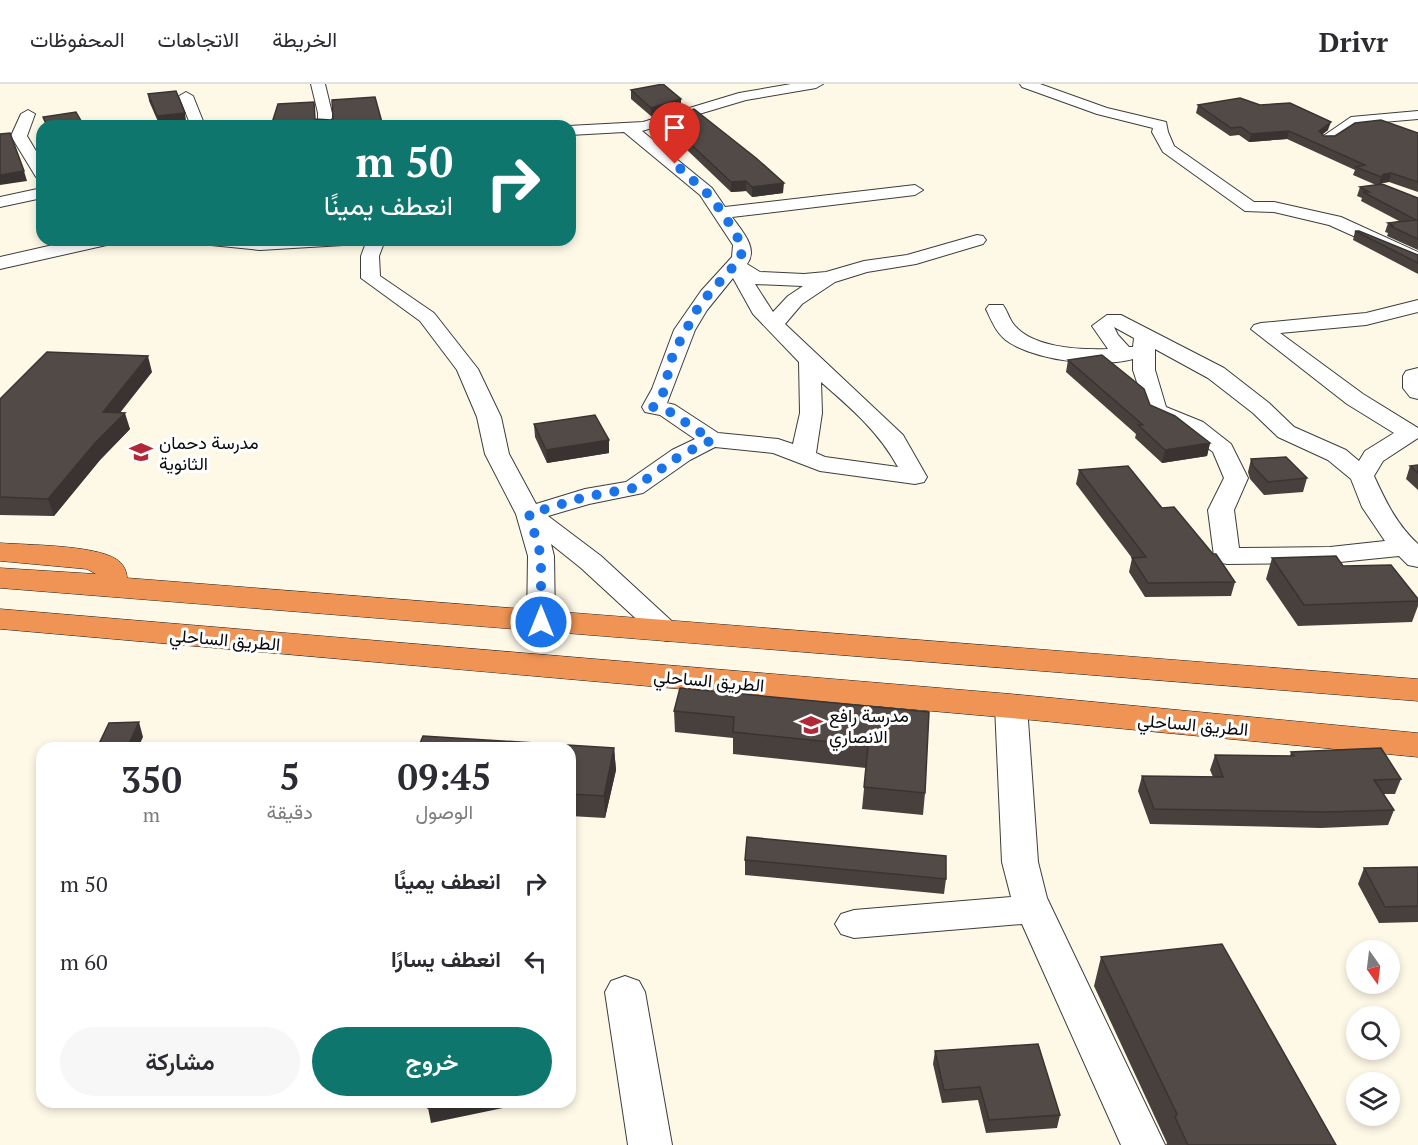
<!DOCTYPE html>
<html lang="ar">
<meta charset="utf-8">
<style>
:root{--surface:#fff;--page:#f7f7f7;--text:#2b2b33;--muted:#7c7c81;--line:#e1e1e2;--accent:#0f766e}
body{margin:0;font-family:"PT Serif",Vazirmatn,serif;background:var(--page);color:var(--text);direction:rtl;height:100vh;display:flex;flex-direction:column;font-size:22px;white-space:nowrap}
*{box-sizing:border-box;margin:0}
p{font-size:20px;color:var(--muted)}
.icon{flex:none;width:33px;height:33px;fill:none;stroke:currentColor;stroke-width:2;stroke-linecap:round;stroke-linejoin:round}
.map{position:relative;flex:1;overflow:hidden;direction:ltr}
.sheet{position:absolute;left:36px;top:658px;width:540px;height:366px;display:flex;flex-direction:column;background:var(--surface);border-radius:18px;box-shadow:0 3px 9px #0003;direction:rtl}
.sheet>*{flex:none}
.banner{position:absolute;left:36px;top:36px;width:540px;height:126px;border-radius:18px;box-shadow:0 3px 9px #0003;direction:rtl;background:#0f766e;color:#fff;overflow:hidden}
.needle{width:39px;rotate:166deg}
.controls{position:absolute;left:1346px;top:856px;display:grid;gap:12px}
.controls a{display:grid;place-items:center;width:54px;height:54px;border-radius:50%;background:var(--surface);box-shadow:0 3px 9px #0003;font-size:30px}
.pin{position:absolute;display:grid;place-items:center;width:51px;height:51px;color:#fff;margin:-62px -26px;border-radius:50% 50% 50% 0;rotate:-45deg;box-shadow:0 0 6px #0007}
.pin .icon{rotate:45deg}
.me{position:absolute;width:66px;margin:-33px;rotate:0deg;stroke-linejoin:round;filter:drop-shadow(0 0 4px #0008)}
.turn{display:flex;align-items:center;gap:21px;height:126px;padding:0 24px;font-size:27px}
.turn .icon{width:78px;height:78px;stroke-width:2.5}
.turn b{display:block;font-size:42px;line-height:51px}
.eta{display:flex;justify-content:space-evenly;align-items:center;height:102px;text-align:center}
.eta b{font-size:36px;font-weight:600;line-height:42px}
.cta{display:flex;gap:12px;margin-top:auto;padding:12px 24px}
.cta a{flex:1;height:69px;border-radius:36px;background:var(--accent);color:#fff;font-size:24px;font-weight:600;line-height:69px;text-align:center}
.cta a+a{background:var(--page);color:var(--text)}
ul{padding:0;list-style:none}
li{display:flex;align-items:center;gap:18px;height:78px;padding:0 24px}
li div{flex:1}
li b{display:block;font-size:22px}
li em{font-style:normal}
header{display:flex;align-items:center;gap:36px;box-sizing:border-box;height:84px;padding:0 30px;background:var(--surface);border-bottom:2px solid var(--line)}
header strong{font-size:28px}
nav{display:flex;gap:33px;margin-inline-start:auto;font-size:21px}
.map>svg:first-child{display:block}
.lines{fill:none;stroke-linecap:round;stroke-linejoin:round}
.street-casing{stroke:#3d3d3d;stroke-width:2}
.highway-casing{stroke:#1b1b1b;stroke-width:1}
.street{fill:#fff;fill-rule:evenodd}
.highway{fill:#ef9455;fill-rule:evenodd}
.wall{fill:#47403d}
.shaded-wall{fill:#393432}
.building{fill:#524a47;stroke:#393432;stroke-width:1.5}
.route{stroke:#1a73e8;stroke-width:10;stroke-dasharray:0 18}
.labels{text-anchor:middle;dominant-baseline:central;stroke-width:6;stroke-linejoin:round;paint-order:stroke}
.poi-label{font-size:18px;fill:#0a0a0a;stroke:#fff;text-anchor:start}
.street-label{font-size:18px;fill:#0a0a0a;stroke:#fff}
</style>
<header>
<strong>Drivr</strong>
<nav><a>الخريطة</a><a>الاتجاهات</a><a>المحفوظات</a></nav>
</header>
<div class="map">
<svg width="1418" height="1061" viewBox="0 0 1418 1061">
<rect width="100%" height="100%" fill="#fef9e7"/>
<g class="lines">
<g class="street-casing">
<path id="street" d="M311 0H325L332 29V42H318V29Z
M791 0H823L816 4 746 16 642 47 712 104 725 123 915 101 923 106 915 111 732 133C741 146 759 164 747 180L760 188 804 190 826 188 864 177 907 171 977 151 983 152 986 156 983 160 916 180 867 188 835 198 802 220 785 240 903 351 927 393 924 398 915 400 820 387 773 369 715 363 690 376 643 409 589 420 548 432 601 472 677 542 681 548 677 554 667 557 657 554 581 484 551 460 554 472 555 538 551 544 541 547 531 544 527 538 528 472 516 430 485 370 477 333 457 286 420 237 361 194V172L367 156H385L379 172 380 192 434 229 478 285 501 333 509 370 536 420 585 405 626 398 672 366 695 355 660 331 645 328 642 323 652 305 674 246 701 207 732 173 733 161 700 111 624 48 570 51V42H568L643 38 739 9ZM733 194 753 230 799 278 800 329 793 360 778 355 718 349 675 321 667 319 695 246 707 226ZM755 200 803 202 788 212 773 228ZM821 298C852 325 878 347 898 383L825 373 816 369 822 329Z
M1020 0H1040L1107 24 1166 38 1168 48 1174 62 1254 118H1274L1341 133 1418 168V181L1329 141 1274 128 1245 127 1163 68 1152 48 1153 44 1097 30 1022 3Z
M186 8 193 12 205 42H191L179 12Z
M28 26 35 30 27 52 42 77V95L36 93 11 52 21 30Z
M1418 27V35L1360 40 1332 58H1322L1319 55 1351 33Z
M42 104V114L0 123V113Z
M75 156H114L111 160 0 185V173Z
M202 156H352L349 160 343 161 260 166 211 161 205 160Z
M1418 216V228L1366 241 1280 249 1363 310 1418 344V354L1383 377 1374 392C1386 418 1397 441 1418 460V483L1408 481 1399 472 1330 479 1227 480 1217 478 1214 472 1208 426 1224 394 1213 368 1187 348 1148 332 1133 286V275C1100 284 1040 277 1010 259 997 251 992 238 986 225L989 221H1003C1007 226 1008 232 1012 238 1029 264 1079 266 1108 265L1092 242 1107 231H1121L1224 284 1269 319 1294 343 1346 366 1359 377 1365 367 1394 349 1347 320 1251 245 1254 241 1261 239 1366 229ZM1114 243 1134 254 1133 263H1129L1118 251ZM1155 265 1208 294 1253 329 1278 353 1328 376 1351 395 1362 423 1385 457 1330 463 1239 464 1234 426 1248 394 1231 360 1203 338 1166 323 1155 286Z
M1418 284V315L1410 313 1403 304V292L1406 287Z
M1011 612 1022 615 1027 622 1038 778 1047 814 1165 1061H1121L1022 840 854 854 841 850 835 840 841 830 854 826 1011 813 1002 778 995 622 1000 615Z
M625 892 639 897 645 908 672 1061H628L605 908 611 897Z"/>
</g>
<g class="highway-casing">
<path id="highway" d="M0 459C28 461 94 461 116 475 123 479 127 487 127 494L1418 595V617L0 504V484L96 490 87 485 0 477Z
M0 525 1011 610 1418 649V673L1011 634 0 545Z"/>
</g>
<use href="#street" class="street"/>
<use href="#highway" class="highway"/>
</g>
<path class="wall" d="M631 6 681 24 652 33 631 15Z
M148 10 186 37 159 40 149 17Z
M1198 21 1328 46 1322 50 1324 52 1418 49V108L1389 98 1382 99 1380 100 1418 114V166L1387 152 1388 149 1385 148 1388 139 1399 137 1361 117 1362 114 1357 112 1360 103 1376 101 1353 91 1355 86 1287 55 1249 58 1239 51 1230 52 1196 29Z
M663 34 783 109 752 113 746 107 731 108 663 43Z
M1355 147 1418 171V190L1353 156Z
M1068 276 1150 321 1210 359 1207 372 1162 379 1135 354 1136 350 1066 288Z
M152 288 120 329 130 345 100 376 54 432 0 431V315Z
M534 340 609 356V369L547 379 535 353Z
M1251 375 1307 394 1303 408 1264 411 1250 395 1248 388Z
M1418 381V406L1406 395 1410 382Z
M1079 386 1162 424 1235 498 1231 512 1145 513 1129 488 1132 474 1076 400Z
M1272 474 1418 515V522L1412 538 1298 542 1266 495Z
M674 627 929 628 925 709 923 731 862 725 866 684 733 670V654L675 648Z
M570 664H614L616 686 605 734 570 732Z
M1291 668 1401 695 1395 710H1384L1394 726 1388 741 1321 744 1150 740 1138 707 1142 692 1213 693 1210 686 1215 671 1290 672Z
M745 776 946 795 944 810 745 791Z
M1418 783V838L1379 839 1358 800 1364 784Z
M1101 873 1336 1061H1166L1167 1059 1094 902Z
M935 967 1060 1031 1057 1044 986 1049 978 1016 942 1019 933 980Z"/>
<path class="shaded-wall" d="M681 15V24L652 33 651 24Z
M185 29 186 37 159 40 157 32Z
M1331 38 1328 46 1317 55 1319 47Z
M1289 47 1287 55 1249 58 1251 50Z
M24 87 27 97 0 101V91Z
M1391 89 1389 98 1382 99 1379 102 1381 93 1384 90Z
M746 97V107L731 108V98Z
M784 99 783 109 752 113V103Z
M148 272 152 288 107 344 103 328Z
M125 329 130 345 100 376 54 432 48 415 95 359Z
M609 356V369L547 379 546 366Z
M1210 359 1207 372 1162 379 1165 366Z
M139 638 143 653 138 664H127Z
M614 664 616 686 605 734 604 712Z
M458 1018H502L503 1024 431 1039 428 1024Z"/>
<path class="building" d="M663 0 681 15 651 24 631 6Z
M176 7 185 29 157 32 148 10Z
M375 13 383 42H271L278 20 314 18 315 35 331 36 333 34 332 16Z
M1240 14 1260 21 1290 19 1331 38 1319 47 1324 52H1335L1355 39 1381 36 1418 49V98L1391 89 1384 90 1381 93 1356 83 1365 81 1289 47 1251 50 1241 43 1231 44 1198 21Z
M694 25 756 74 784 99 752 103 746 97 731 98 663 34Z
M76 28 84 42H47L43 33Z
M10 49 24 87 0 91V50Z
M1382 100 1418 114V155L1390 142H1394L1388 139 1416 136 1363 108H1369L1360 103Z
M1355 147H1359L1418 171V179Z
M47 268 148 272 103 328 125 329 95 359 48 415 0 413V315Z
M1102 271 1144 305 1150 321 1175 332 1210 359 1165 366 1138 341H1143L1068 276Z
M595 331 609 356 546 366 534 340Z
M1286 373 1307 394 1268 398 1253 382 1251 375Z
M1418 381V389L1410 382Z
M1128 382 1162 424 1174 423 1213 470H1216L1235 498 1148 499 1132 474 1146 473 1079 386Z
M1336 472 1343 482 1391 481 1418 515V517L1304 521 1272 474Z
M680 604 929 628 925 709 864 703 868 662 733 648 734 633 674 627Z
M139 638 127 664H97L109 639Z
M423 652 614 664 604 712 570 710V664H418Z
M1381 664 1401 695 1374 696 1394 726 1327 728 1154 725 1142 692 1223 693 1215 671 1294 672 1291 668Z
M747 753 946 772V795L745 776Z
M1418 783V822L1385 823 1364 784Z
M1222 860 1336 1061H1188L1175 1033 1177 1030 1101 873Z
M1038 960 1060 1031 989 1036 980 1003 944 1006 935 967Z
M427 1018H458L428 1024Z"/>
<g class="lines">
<path class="route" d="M541 538V472L529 430 585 413 634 404 681 371 712 356 667 326 653 323 663 309 673 270 700 220 741 174 742 161 723 129 706 108 675 80"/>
</g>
<defs>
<g id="school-bare" transform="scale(1.8)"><path d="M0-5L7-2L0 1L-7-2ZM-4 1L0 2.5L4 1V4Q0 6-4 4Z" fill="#b32836" stroke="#fff" stroke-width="2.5" paint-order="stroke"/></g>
</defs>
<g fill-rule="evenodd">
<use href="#school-bare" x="141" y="368"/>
<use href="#school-bare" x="811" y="641"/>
</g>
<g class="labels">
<g class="poi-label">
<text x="159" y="358">مدرسة دحمان<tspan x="159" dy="21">الثانوية</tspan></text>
<text x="829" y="631">مدرسة رافع<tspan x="829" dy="21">الانصاري</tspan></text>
</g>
<g class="street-label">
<text transform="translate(225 555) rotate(5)">الطريق الساحلي</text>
<text transform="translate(709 596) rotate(5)">الطريق الساحلي</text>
<text transform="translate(1193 640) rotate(5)">الطريق الساحلي</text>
</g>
</g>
</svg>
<div class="controls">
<a><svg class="needle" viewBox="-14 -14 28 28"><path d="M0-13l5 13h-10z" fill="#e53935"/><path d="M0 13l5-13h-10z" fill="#7c7c81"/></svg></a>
<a><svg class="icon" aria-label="search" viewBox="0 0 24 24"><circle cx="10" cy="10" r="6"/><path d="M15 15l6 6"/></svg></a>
<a><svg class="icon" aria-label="layers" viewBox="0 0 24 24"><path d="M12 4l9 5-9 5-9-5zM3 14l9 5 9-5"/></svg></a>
</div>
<div class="pin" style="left:675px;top:80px;background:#d93025"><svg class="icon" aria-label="arrive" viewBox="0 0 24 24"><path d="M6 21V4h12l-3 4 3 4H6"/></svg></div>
<svg class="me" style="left:541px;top:538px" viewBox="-20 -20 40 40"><circle r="17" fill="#1a73e8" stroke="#fff" stroke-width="3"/><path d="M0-11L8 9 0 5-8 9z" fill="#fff"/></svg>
<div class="banner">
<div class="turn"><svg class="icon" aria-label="right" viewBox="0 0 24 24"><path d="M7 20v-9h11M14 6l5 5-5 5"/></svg><div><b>50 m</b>انعطف يمينًا</div></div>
</div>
<section class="sheet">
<div class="eta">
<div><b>09:45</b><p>الوصول</p></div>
<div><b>5</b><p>دقيقة</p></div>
<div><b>350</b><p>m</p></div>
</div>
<ul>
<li><svg class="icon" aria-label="right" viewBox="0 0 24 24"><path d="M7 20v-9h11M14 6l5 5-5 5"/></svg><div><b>انعطف يمينًا</b></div><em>50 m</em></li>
<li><svg class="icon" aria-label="left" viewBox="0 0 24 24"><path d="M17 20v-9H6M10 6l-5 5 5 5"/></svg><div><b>انعطف يسارًا</b></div><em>60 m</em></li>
</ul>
<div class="cta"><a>خروج</a><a>مشاركة</a></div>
</section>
</div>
